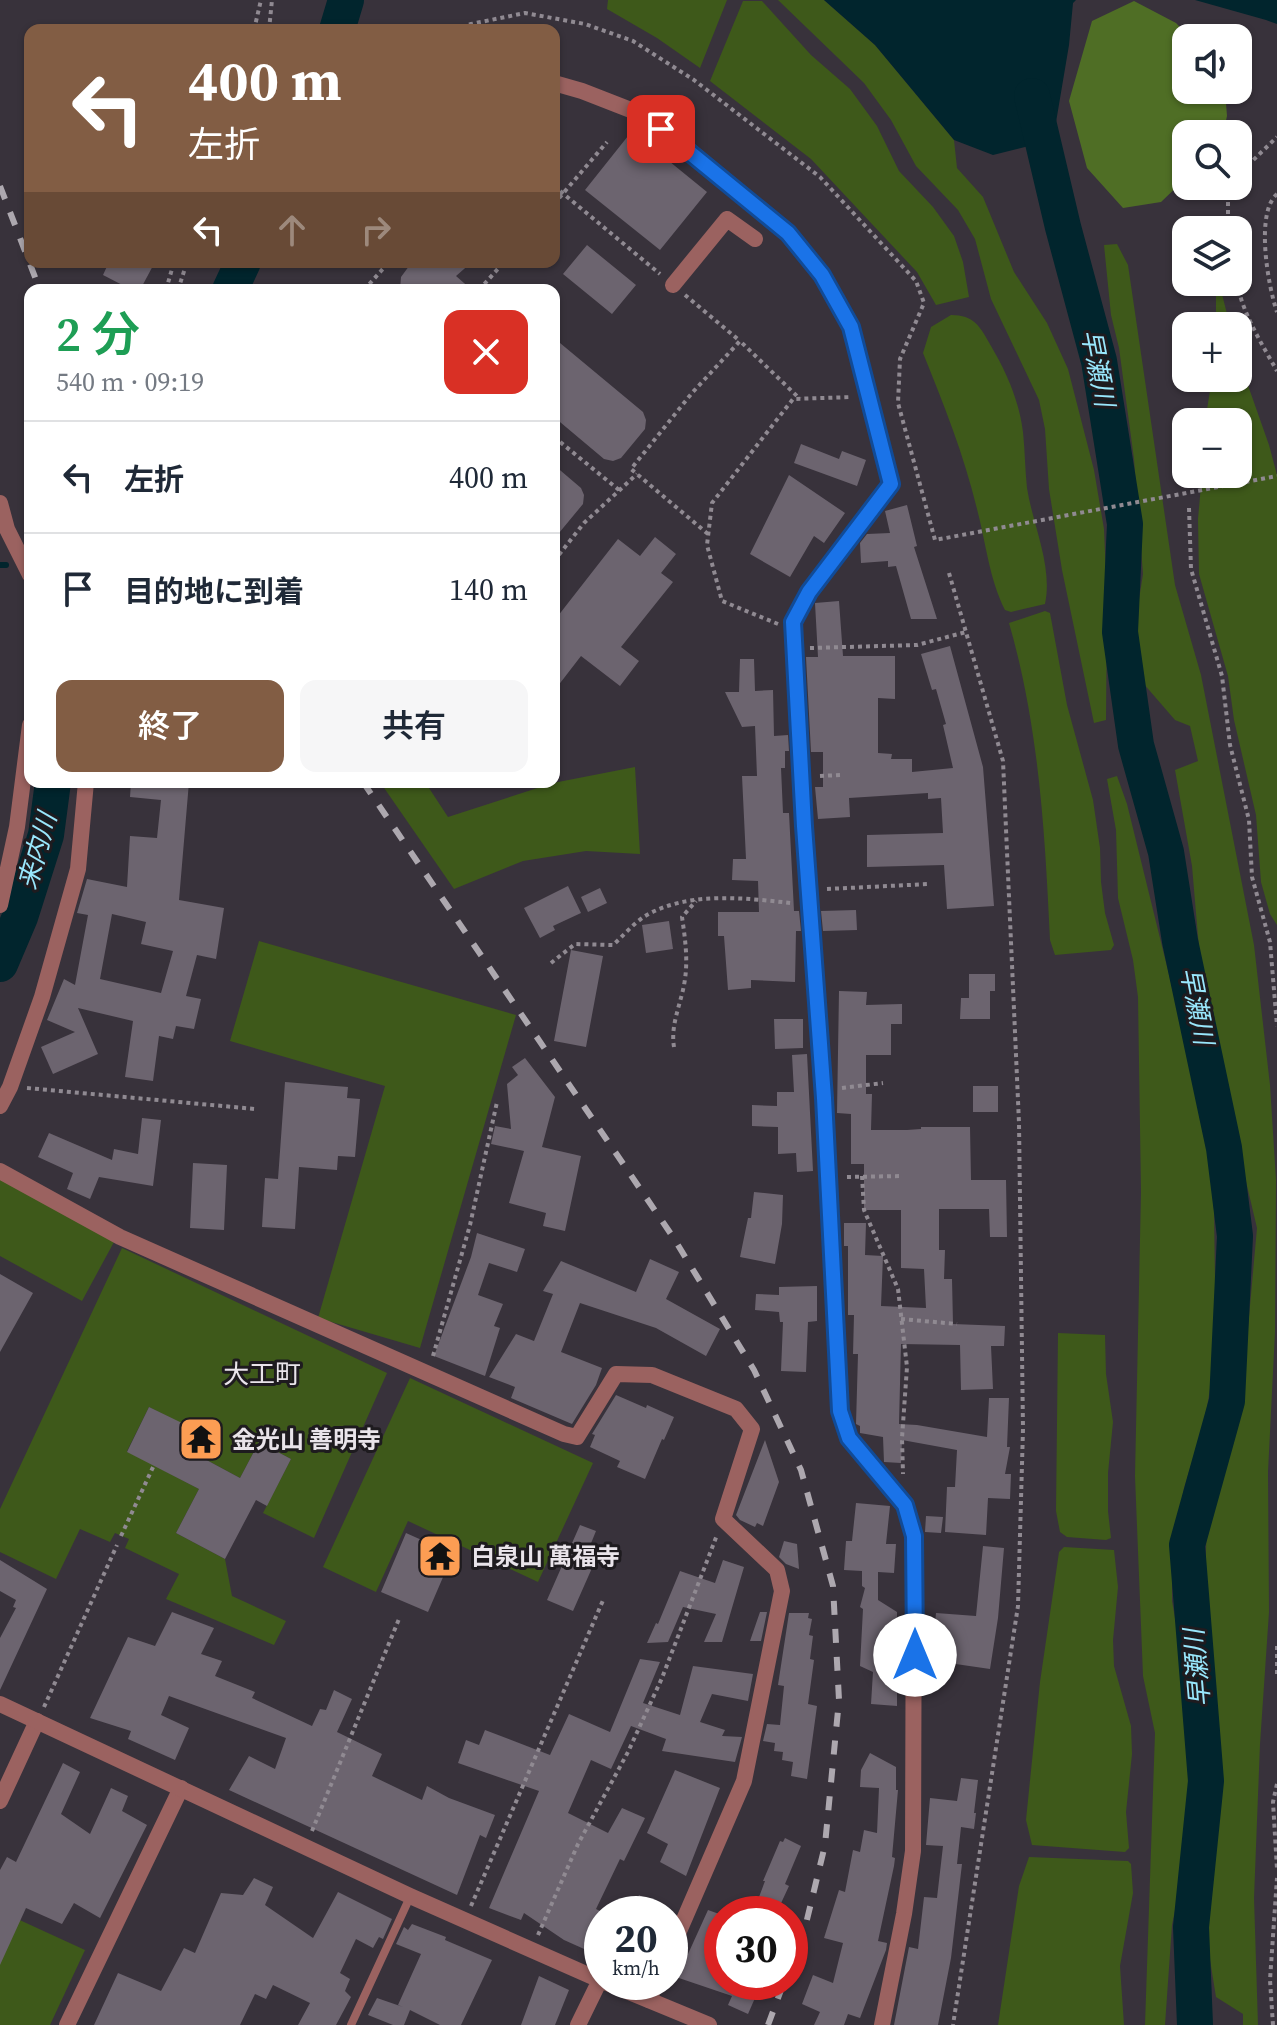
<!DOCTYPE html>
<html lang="ja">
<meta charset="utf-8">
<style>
:root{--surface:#fff;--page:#f6f6f7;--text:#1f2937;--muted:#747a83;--line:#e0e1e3;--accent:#825d44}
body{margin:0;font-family:"Source Serif 4","Noto Sans JP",serif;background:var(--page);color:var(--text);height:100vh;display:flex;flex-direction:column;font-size:30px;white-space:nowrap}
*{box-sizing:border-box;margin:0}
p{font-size:26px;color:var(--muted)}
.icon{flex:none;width:44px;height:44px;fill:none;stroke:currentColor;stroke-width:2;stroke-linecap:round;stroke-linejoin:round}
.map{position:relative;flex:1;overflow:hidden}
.drawer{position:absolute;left:24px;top:284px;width:536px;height:504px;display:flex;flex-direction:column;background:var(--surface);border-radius:16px;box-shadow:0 2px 6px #0004}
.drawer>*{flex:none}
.banner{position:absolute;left:24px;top:24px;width:536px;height:244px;border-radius:16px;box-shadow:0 2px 6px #0004;background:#825d44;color:#fff;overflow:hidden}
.tools{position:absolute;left:1172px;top:24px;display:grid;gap:16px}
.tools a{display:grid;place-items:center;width:80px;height:80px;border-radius:16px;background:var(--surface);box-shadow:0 2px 6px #0004;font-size:40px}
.speed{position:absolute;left:584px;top:1896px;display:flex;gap:16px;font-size:40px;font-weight:700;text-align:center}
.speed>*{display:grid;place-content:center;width:104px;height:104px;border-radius:50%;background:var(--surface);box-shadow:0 2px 6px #0004;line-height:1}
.speed small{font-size:20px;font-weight:400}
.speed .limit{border:12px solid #d22;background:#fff;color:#111}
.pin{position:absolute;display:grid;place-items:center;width:68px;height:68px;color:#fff;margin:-34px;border-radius:16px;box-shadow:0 4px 12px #0006}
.me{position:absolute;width:88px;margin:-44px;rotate:0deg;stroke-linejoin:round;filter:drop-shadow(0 0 6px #0008)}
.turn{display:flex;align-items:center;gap:28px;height:168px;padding:0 32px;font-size:36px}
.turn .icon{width:104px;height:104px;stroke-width:2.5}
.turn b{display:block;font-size:56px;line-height:68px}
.lanes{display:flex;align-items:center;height:76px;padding:0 32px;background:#0003;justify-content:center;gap:40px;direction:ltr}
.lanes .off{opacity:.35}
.round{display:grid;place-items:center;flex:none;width:84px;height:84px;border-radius:16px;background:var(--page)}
.headline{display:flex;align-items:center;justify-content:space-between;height:136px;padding:0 32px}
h1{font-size:48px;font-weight:600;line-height:60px;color:#1e9e55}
.action{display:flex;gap:16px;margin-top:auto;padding:16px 32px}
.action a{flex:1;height:92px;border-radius:16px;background:var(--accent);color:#fff;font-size:32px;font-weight:600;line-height:92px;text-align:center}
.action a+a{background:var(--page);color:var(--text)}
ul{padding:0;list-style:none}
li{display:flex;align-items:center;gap:24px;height:112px;padding:0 32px;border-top:2px solid var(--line)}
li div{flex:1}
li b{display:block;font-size:30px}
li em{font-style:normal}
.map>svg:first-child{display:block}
.green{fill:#3e591a}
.forest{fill:#4f6e25}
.water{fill:#01252d}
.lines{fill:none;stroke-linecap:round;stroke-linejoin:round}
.stream{stroke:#01252d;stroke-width:6}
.river{stroke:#01252d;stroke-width:36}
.building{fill:#6c646f;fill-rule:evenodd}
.path{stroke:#908a92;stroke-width:4;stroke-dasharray:4 4;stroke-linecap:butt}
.service{stroke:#9b6260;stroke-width:8}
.minor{stroke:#9b6260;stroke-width:16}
.tertiary{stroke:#9b6260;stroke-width:16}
.rail{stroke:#ada8af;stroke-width:6;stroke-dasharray:14 14;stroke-linecap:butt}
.route-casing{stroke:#114b97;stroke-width:20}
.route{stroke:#1a73e8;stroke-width:14}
.labels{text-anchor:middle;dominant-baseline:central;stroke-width:6;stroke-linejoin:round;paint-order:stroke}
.poi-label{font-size:24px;font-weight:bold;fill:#e9e4ea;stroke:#1e1b1f;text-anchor:start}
.water-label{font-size:26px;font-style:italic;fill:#99e7fc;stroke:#1e1b1f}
.neighbourhood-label{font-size:26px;fill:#e9e4ea;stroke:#1e1b1f}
</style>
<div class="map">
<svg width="1277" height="2025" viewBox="0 0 1277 2025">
<rect width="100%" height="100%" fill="#38323b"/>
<path class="green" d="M608 0H727L700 68 657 38 607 9Z
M778 0H824L875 45 954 140 957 168 983 197 1014 272 1047 323 1068 369 1094 470 1104 529 1107 600 1106 720 1094 723 1062 570 1049 489 1045 429 1039 400 991 299 975 239 958 210 916 166 891 120 864 83Z
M743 1H762L811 55 850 89 877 126 899 171 933 207 954 236 963 262 969 297 936 305 917 272 811 159 710 81Z
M1117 244 1128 265 1175 585 1201 675 1254 945 1270 1085 1276 1180 1275 1332 1268 1472 1269 1612 1260 1744 1254 1898 1258 2025H1243V2014L1216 1997 1205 1929 1216 1790V1707L1204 1605 1207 1523 1241 1406 1257 1228 1212 1038 1199 948 1192 866 1175 770 1198 761 1190 726 1175 720 1143 683 1136 618 1143 574 1134 459 1119 348 1111 315 1104 245Z
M1216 282H1219L1230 326H1216Z
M951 315C974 315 980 326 991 346 1007 373 1019 401 1023 432 1025 451 1025 470 1027 488 1033 526 1053 566 1045 604L1011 612 1005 610C989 578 986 543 977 509 964 455 944 405 923 353L931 327Z
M1238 357 1269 445 1277 475V925L1270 914 1261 882 1256 815 1234 720 1228 676 1199 574 1198 519 1202 474H1238V422H1205L1212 378H1238Z
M1045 611 1050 613 1067 705 1093 800 1100 848 1101 882 1105 913 1114 945 1111 950 1055 955 1050 940C1045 833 1039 727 1009 623Z
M635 767 640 854 586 851 523 861 454 889 380 782H425L448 817 553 783Z
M1117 776 1127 804 1205 1121 1214 1210 1216 1353 1205 1419 1184 1488 1172 1552V1601L1196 1738 1190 1837 1172 1925 1165 2025H1145L1155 1733 1143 1676 1135 1476 1141 1192 1138 997 1133 960 1118 898 1116 830 1107 779Z
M259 941 516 1015 420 1348 318 1318 385 1086 230 1041Z
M0 1179 114 1242 82 1301 0 1256Z
M122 1248 387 1373 314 1538 263 1513 291 1459 259 1442 240 1478 201 1457 210 1438 149 1407 127 1451 199 1489 176 1533 225 1559 232 1596 286 1621 274 1645 166 1599 179 1574 125 1548 129 1539 115 1533 110 1542 80 1529 56 1579 0 1552V1509Z
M1058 1333 1105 1335 1106 1374 1113 1422 1108 1473V1511L1111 1538 1106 1540 1067 1537 1060 1532 1056 1511Z
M410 1378 593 1463 538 1582 408 1521 376 1592 323 1567Z
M1064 1547 1114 1550 1118 1587 1113 1640 1114 1666 1131 1726 1132 1754 1126 1812 1129 1848 1125 1852 1032 1845 1026 1820 1040 1682 1059 1552Z
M1029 1857 1128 1861 1131 1864 1133 1893 1120 1966 1124 2025H998L1019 1886Z
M0 1911 85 1950 50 2025H0Z"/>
<path class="forest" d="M1134 1 1176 23 1191 38H1186V90H1225L1227 116 1223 134H1186V178L1161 202 1123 208 1087 168 1069 101 1092 21Z"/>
<path class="water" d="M824 0H1076L1073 3 1069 45 1053 140 993 155 954 140 875 45Z
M1195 0H1277V24L1266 20Z"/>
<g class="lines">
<path class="stream" d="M0 565H6"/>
<path class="river" d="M337 30 346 0
M1032 96 1063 227 1099 361 1125 524 1120 632 1136 745 1166 852 1180 941 1224 1148 1235 1236 1227 1401 1187 1545 1206 1781 1191 1927 1195 2025
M230 290 243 262
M0 964 20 917 46 835 53 782"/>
</g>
<path class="building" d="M632 131 707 192 660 250 585 190Z
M587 245 636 285 612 314 563 274Z
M109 262H155L140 290H132L103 275Z
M412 262H472L456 276 472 290H400L401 277Z
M554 338 643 412 646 420 645 429 621 458 613 461 604 459 554 417Z
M801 444 839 459 842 451 866 460 857 486 794 463Z
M554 465 581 488 584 495 583 504 554 539Z
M789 475 845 513 824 543 814 536 790 577 750 554Z
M907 505 917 546 914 547 937 619H911L896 566 888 567V561L861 563 860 543 867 534 890 533 885 511Z
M655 537 676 554 661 573 673 582 621 647 639 661 620 686 581 656 554 691V621L618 539 640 556Z
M839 601 843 656H895V699L878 698V753L892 754 891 759H912V772L953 768 943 725 946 724 936 689 932 690 921 654 950 646 983 767 994 906 947 909 944 865 867 867V835L943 833 941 798 928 799V793L849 798 850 817 818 819 815 787H823V752H811L806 657H818L815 603Z
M740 659H754L755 691 773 690 774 736 788 735 789 751H785V768H781L783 813H789L794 911H799L801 931H796L795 982 751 980V988L728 990 724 936H718V912H759L758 881 732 880 733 859H746L742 776H757L755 726 742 727 725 692H739Z
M131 782H189L179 900 224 908 216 959 197 955 186 996 201 999 194 1029 176 1026 173 1039 159 1036 153 1081 125 1077 133 1021 78 1008 98 1054 53 1074 41 1047 75 1032 47 1020 64 979 75 985 88 915 77 913 87 879 127 887 130 836 157 838 161 800 130 797ZM112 914 146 922 141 944 173 951 161 993 100 979Z
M568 886 581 913 553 926 555 930 540 938 524 908Z
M600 888 607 903 588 912 581 897Z
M856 910 857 930 823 931 821 911Z
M669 921 673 949 646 953 642 925Z
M571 950 603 956 586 1047 554 1041Z
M969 974H995V991H990V1019H960L961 998H969Z
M839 991 867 992 866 1005 902 1004V1024H891V1055H866V1094H872L871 1130H907L921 1129V1127H970L971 1180H1006L1007 1237H990L989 1209H939V1250H945L944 1279H952L953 1324 1005 1326 1004 1346H991L993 1389 961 1390 960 1345 901 1344 899 1424 917 1425 987 1437 989 1398H1009L1007 1447H1010L1005 1474H1011L1010 1499 988 1498 986 1535 945 1532 947 1487H955L957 1450 902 1440 901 1463 884 1462 883 1437 860 1433V1426L856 1424 858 1354H853L854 1315H848V1246H844V1223H866L865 1255 883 1256 881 1306 926 1308 924 1269 901 1268V1210H864V1164H851V1114L837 1113Z
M774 1019H803V1048L775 1049Z
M807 1054 813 1171 797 1172 796 1153 778 1154V1127L752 1126V1105L777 1106V1092H794L792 1055Z
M525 1058 555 1097 542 1147 581 1156 565 1231 543 1226 546 1213 509 1203 524 1151 491 1144 495 1126 511 1129 507 1084 518 1075 512 1067Z
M285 1082 348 1087 347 1098 360 1099 355 1157 338 1156 337 1170 299 1167 295 1229 262 1227 265 1178 278 1179Z
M973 1086H998V1112H973Z
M142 1118 161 1120 153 1186 99 1177 90 1199 67 1189 73 1173 38 1157 49 1133 112 1160 114 1149 138 1154Z
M193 1163 227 1165 224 1230 190 1228Z
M754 1192 783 1195 782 1224 775 1264 740 1257 748 1218H751Z
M477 1233 525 1249 517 1272 489 1263 478 1295 503 1304 494 1326 500 1328 485 1376 434 1356 471 1257Z
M650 1259 679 1272 666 1299 720 1329 706 1356 656 1328 580 1303 561 1352 602 1368 596 1385 572 1424 511 1398 515 1387 489 1377 516 1334 534 1341 553 1294 543 1291 561 1261 636 1292Z
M0 1274 33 1293 0 1352Z
M817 1286V1321L808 1322 806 1372 781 1371 783 1322H780L779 1312 755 1310 756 1294 779 1295V1287Z
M616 1395 646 1408 647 1405 674 1417 664 1440 662 1439 645 1479 617 1467 620 1461 590 1447 595 1435 592 1434Z
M149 1407 211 1437 201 1457 240 1478 259 1442 291 1459 267 1506 256 1500 225 1559 176 1533 199 1489 127 1452Z
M765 1440 779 1482 763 1526 757 1523 755 1527 740 1520 736 1515Z
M856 1503 890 1506 886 1544H896L894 1573 878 1572V1600L897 1612V1706L871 1704 873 1672 860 1666 863 1609 860 1607 865 1588 862 1586V1571L844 1570 846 1541H852Z
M926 1516 943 1517 941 1533 925 1532Z
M580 1525 596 1531 583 1563 592 1568 573 1611 547 1600Z
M406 1533 453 1554 428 1612 381 1592Z
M784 1541 797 1544 799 1569 786 1564 779 1557Z
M983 1546 1004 1548 998 1618 990 1669 935 1661 940 1644 933 1643 936 1613 976 1616Z
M0 1560 47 1589 0 1690V1638L16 1608 13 1607 16 1600 0 1591Z
M723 1560 744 1567 722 1642H704L716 1614 683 1607 668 1642 647 1643 656 1623 658 1624 680 1571 715 1583Z
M172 1612 214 1628 201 1654 222 1661 215 1676 255 1692 252 1698 312 1726 320 1709 326 1710 334 1690 352 1699 337 1732 382 1754 372 1776 422 1800 427 1786 449 1798 495 1815 486 1838 480 1835 457 1895 229 1790 249 1756 275 1769 286 1738 169 1696 161 1715 189 1728 175 1760 128 1739 131 1731 90 1718 128 1637 155 1646Z
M760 1612H767L761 1641H750Z
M789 1613H809L808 1618 812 1619 809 1635 813 1636 810 1659 814 1660 808 1704 817 1706 807 1779 791 1776 793 1762 782 1760 783 1752 774 1751 775 1743 763 1741 767 1724 780 1725 784 1686 778 1685Z
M640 1659 660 1662 643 1703 680 1715 693 1666 753 1674 748 1701 712 1694 700 1722 725 1730 722 1736 742 1737 735 1762 662 1751 666 1739 631 1726 611 1769 591 1760 568 1813 608 1833 622 1808 645 1818 624 1861 620 1859 596 1909 602 1912V1957L564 1940 524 1913 521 1920 489 1908 539 1791 458 1763 466 1740 479 1745 485 1730 550 1755 569 1714 610 1732Z
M870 1753 896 1767V1790H898L892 1857 895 1858 894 1866 878 1941 887 1943 886 1950 860 2018 848 2014 844 2025H814L820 2012 802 2004 813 1975 833 1983 843 1943 824 1938 839 1890 845 1892 853 1850 860 1852 864 1830 877 1833 879 1788 860 1787 861 1770Z
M63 1763 80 1772 61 1814 90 1834 111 1788 128 1796 122 1811 147 1825 100 1918 74 1903 62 1924 26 1908 0 1965V1870L7 1857 16 1862Z
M675 1770 720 1788 686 1876 660 1862 668 1844 647 1833Z
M961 1778 978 1780 974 1813H976L974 1829 961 1827 957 1864H962L951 1958 938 2025H894L909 1947 918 1949 924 1897 937 1898 943 1846 926 1845 930 1798 957 1801Z
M785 1838 801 1846 785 1884 789 1886 776 1914H754L761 1898 759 1897 765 1881H763L780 1841 783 1842Z
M254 1878 273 1887 265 1905 313 1938 338 1892 392 1919 383 1939 379 1937 373 1948 356 1939 340 1973 350 1979 345 1991 351 1997 336 2025H298L310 2003 273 1985 266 1999 255 1994 240 2025H94L118 1973 161 1991 184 1948 195 1953 221 1893 243 1895Z
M639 1895 674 1914H630Z
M708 1910 722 1915V1982H762L748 2014 728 2005 732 1996 670 1975 682 1952 688 1954Z
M412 1924 446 1937 445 1940 492 1960 461 2025H440L410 2010 404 2025H393L368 2015 377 1998 403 2007 398 2005 421 1954 396 1944 404 1927 408 1930Z
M539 1976 569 1990 555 2025H521Z"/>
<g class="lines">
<path class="path" d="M254 30 261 0
M269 30 272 0
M454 30 471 24 525 13 585 24 633 41 694 80 820 177 916 281 924 303 900 359 898 403 935 540 1277 476
M1238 178 1242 171 1277 137
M554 186 660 274
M1277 194C1255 213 1268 286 1277 312
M554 204 607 142
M1228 230V199L1234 186
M290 262H294
M1237 282C1242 313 1262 344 1277 371
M166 290 174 262
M178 290 187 262
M364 290 389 262
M479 290 504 262
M685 295 740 341
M554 437 619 490
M1189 508 1191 569 1222 676 1230 745 1249 820 1252 877 1270 942 1277 1026
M708 534 631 469 692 393 740 341 800 399
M554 561 584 523 637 474
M949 573 1003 761 1019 1123 1023 1429 1018 1606 953 2025
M778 624 722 601 707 545 712 503 793 399 852 397
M810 648 917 645 966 632
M820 776 841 775
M827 889 929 884
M551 963 575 944 613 945C623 936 634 923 645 916 688 891 744 898 791 903
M674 1047C670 1024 682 1002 685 979 688 958 685 938 682 917L696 901
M27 1088 255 1109
M842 1088 883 1083
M862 1176 864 1210 898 1289 907 1367 902 1438 903 1474
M847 1177 902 1176
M901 1319 957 1324
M433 1356 470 1225 497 1102
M121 1536 154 1465
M1277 1646V1676
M44 1707 117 1545
M1277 1784 1273 1802 1277 1869
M312 1831 399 1619
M471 1906 604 1598
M538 1935 578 1844 628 1752 662 1678 717 1535
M1273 2025 1270 1980 1277 1878"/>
<path class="service" d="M351 2025 410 1897"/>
<path class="minor" d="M554 83 582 91 641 114 682 144 788 233 822 275 851 327 891 484 809 592 793 622 804 826 824 1098 840 1411 849 1438 905 1505 914 1536 913 1851 904 1914 882 2025
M673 285 727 219 755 239
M0 503 7 529 30 575
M0 905 17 827 30 725
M0 1106 10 1087 42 997 78 869 86 782
M0 1171 120 1237 564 1434 577 1437 616 1374 652 1375 736 1409 752 1429 723 1519 777 1570 782 1591 744 1781 670 1952
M0 1801 37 1721
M649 2000 656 1982
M67 2025 181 1788"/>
<path class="tertiary" d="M0 1704 410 1896 602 1981
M605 1982 709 2025
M578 2025 600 1980"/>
<path class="rail" d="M0 186 40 290
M363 782 673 1237 754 1370 801 1470 833 1586 839 1700 825 1845 804 1932 790 1967
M768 2025 784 1982"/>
</g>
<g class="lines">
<g class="route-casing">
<path id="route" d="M661 129 788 233 822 275 851 327 891 484 809 592 793 622 804 826 824 1098 840 1411 849 1438 905 1505 914 1536 915 1655"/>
</g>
<use href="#route" class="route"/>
</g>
<defs>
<g id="temple-square" transform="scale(2.3)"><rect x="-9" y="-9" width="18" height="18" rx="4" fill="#fc9d53" stroke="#1e1b1f"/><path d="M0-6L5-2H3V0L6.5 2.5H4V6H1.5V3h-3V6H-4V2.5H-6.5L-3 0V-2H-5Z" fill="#111"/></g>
</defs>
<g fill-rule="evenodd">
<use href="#temple-square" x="201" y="1439"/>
<use href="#temple-square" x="440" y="1556"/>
</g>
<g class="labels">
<g class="poi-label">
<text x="232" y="1439">金光山 善明寺</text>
<text x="471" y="1556">白泉山 萬福寺</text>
</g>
<g class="water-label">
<text transform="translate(1098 368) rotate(79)">早瀬川</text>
<text transform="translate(37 851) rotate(-74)">来内川</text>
<text transform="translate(1197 1006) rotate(79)">早瀬川</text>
<text transform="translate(1197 1668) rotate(-95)">早瀬川</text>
</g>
<g class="neighbourhood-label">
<text x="262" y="1374">大工町</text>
</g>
</g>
</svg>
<div class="tools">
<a><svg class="icon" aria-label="sound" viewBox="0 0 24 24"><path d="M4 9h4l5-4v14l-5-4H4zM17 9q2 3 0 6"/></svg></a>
<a><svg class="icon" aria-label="search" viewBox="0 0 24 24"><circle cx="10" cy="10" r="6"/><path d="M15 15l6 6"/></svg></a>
<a><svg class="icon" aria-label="layers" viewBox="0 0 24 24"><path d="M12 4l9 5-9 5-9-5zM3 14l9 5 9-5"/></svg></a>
<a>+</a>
<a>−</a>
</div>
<div class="speed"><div>20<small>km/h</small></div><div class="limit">30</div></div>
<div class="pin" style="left:661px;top:129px;background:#d93025"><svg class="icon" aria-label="arrive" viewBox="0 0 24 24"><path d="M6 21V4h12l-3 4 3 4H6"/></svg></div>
<svg class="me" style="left:915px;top:1655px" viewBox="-20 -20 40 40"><circle r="19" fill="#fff"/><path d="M0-13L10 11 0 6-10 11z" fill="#1a73e8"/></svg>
<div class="banner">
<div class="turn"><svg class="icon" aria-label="left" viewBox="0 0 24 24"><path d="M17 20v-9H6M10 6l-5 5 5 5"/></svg><div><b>400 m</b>左折</div></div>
<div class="lanes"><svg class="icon" aria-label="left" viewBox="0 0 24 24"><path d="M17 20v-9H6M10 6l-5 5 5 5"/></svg><svg class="icon off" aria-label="ahead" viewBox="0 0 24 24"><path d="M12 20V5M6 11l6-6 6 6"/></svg><svg class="icon off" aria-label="right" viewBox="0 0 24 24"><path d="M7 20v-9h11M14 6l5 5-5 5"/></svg></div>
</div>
<section class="drawer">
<div class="headline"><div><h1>2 分</h1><p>540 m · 09:19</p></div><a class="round" style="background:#d93025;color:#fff"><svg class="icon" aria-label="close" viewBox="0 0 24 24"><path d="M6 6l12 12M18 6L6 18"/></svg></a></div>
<ul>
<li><svg class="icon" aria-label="left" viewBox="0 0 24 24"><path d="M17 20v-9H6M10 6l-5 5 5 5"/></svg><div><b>左折</b></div><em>400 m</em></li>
<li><svg class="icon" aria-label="arrive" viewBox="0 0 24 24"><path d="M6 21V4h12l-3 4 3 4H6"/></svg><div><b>目的地に到着</b></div><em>140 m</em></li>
</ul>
<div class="action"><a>終了</a><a>共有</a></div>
</section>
</div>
